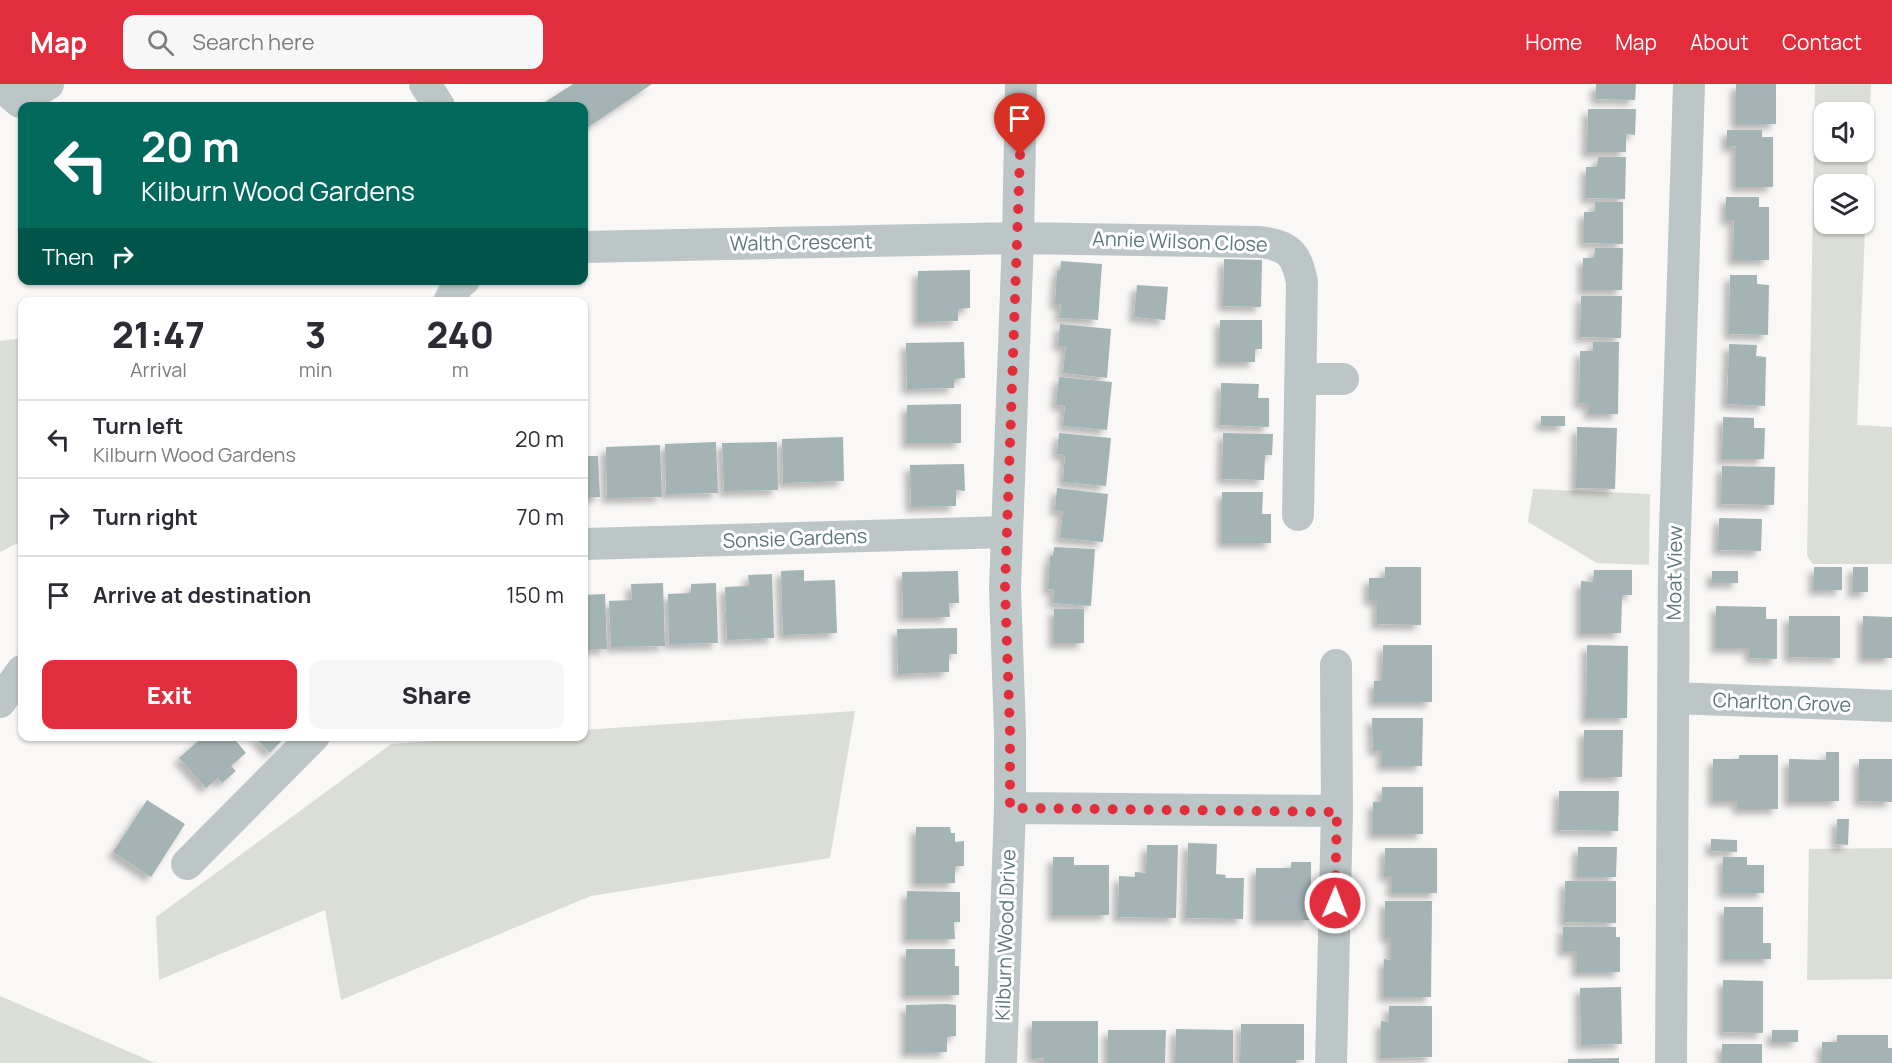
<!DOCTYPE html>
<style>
:root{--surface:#fff;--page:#f7f7f7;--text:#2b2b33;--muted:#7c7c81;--line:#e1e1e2;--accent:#e22e3c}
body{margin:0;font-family:Manrope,sans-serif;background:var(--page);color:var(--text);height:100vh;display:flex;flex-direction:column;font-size:22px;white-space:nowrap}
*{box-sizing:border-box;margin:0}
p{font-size:20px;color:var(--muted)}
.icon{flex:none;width:33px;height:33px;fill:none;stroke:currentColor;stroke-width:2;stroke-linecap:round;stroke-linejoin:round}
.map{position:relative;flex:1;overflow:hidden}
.details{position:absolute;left:18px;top:213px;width:570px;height:444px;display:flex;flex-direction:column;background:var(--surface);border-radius:12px;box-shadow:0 2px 4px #0004}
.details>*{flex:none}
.banner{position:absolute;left:18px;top:18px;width:570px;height:183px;border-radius:12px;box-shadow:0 2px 4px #0004;background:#00695c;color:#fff;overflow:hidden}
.fabs{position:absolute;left:1814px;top:18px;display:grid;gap:12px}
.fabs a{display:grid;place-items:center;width:60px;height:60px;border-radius:12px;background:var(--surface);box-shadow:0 2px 4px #0004;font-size:30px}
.pin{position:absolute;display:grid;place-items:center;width:51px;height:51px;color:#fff;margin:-62px -26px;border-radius:50% 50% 50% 0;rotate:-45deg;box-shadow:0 0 6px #0007}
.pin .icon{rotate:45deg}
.me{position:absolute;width:66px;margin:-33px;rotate:1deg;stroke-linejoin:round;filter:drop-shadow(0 0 4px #0008)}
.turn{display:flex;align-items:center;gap:21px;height:126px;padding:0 24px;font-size:27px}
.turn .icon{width:78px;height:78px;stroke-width:2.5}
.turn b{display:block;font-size:42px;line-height:51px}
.then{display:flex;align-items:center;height:57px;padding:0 24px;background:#0003;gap:12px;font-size:22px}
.eta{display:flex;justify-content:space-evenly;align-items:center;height:102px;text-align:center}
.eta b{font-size:36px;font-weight:800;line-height:42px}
.cta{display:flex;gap:12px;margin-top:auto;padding:12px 24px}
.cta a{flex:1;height:69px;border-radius:12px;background:var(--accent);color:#fff;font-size:24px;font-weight:800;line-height:69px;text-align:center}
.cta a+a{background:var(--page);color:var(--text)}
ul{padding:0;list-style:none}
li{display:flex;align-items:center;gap:18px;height:78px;padding:0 24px;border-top:2px solid var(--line)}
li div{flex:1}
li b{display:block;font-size:22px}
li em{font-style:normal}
header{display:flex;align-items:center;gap:36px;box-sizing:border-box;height:84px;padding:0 30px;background:var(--accent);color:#fff}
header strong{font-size:28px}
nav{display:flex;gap:33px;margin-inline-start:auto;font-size:21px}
.search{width:420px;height:54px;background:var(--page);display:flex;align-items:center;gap:15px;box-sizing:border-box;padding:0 21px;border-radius:12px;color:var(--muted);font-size:22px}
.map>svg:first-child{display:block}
.green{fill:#dbded6;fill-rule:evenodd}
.building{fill:#a4b3b4;filter:url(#shadow)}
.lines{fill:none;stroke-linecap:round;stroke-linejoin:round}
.minor{stroke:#bdc6c7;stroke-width:32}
.route{stroke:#e22e3c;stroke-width:10;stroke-dasharray:0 18}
.labels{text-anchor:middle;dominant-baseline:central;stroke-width:6;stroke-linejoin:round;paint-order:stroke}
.street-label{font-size:20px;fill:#5f787b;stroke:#fff}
</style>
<header>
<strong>Map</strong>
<div class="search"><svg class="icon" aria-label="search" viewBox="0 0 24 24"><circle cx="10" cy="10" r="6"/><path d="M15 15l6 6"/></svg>Search here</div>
<nav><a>Home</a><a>Map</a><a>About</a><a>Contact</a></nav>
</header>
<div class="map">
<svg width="1892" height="979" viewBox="0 0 1892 979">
<defs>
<filter id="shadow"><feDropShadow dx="-5.5" dy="5.5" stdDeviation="3" flood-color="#0004"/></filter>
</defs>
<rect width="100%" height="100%" fill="#f9f8f7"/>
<path class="green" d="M1815 0H1871L1857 341 1892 343V480H1813L1807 472ZM1863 28V68H1824V28ZM1824 100H1863V140H1824Z
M22 254V457L0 468V257Z
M1533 405 1650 410 1649 481 1597 479 1528 438Z
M855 627 830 774 591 812 341 916 325 826 159 896 156 833 391 660 491 653 584 652V646Z
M1892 764V895L1807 896 1809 765Z
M0 912 155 979H0Z"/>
<path class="building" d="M573 0H652L584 46V22H539Z
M1596 0H1636L1635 16 1596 15Z
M1736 0H1776V40H1736Z
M1588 25H1636L1635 51 1626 50V68H1587Z
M1727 46H1762V53H1773V103H1736V62L1727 63Z
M1598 73H1626L1625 115 1586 114V83H1597Z
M1726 113H1759V123H1769V176H1733L1734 136H1726Z
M1595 118H1623V160L1584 159V128H1595Z
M1595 164H1623L1622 206H1583V174H1594Z
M1224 175 1262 176 1261 223 1223 222Z
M1061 177 1102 180 1098 236 1060 234 1061 220H1055L1057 187H1060Z
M970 186V224L958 225V237L918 238V187Z
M1730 191H1757V200L1769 201 1768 251 1729 250Z
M1137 201 1168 203 1165 236 1134 233Z
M1581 212H1622L1621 254 1580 253Z
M1220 236H1262V265H1255V278H1220Z
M1060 240 1111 245 1107 294 1063 289 1066 262H1058Z
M964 258 965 294 954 295V304L907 305 906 259Z
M1593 258H1619L1618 330H1589V320L1579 319 1580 267H1593Z
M1729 260 1757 261 1756 272 1766 273 1765 322 1727 320Z
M1059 293 1112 298 1107 346 1063 342 1065 322 1056 321Z
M1221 299 1259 300 1258 314H1269V343L1220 341Z
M961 320V359H907V321Z
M1541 332H1565V342H1541Z
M1723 333 1754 334V344H1765L1764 375H1722Z
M1577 343 1617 344 1615 405 1576 404Z
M1059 349 1111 354 1106 402 1063 398 1065 371 1057 370Z
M1223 349 1273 350 1272 371H1265L1264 396 1222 395Z
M843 353 844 397 783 399 782 355Z
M716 358 718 409 666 410 665 360Z
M777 358 778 406 724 407 722 359Z
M660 361 662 413 607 414 606 363Z
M584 372H598L600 413 584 414Z
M964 380 965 407 956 406V422L911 423 910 381Z
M1722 382 1775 383 1774 421 1721 420Z
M1057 404 1108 410 1103 458 1060 454 1063 427 1055 426Z
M1222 408H1263L1262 430H1271V459H1222Z
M1719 434 1762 435 1761 467 1718 466Z
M1054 463 1095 465 1091 522 1053 519 1054 506 1048 505 1050 472H1053Z
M1385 483H1421V541L1377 540V516H1369V494H1385Z
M1814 483H1842V506H1814Z
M1853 483H1868V508H1853Z
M804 486V497L835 496 837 549 783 551 781 487Z
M1594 486H1632V511H1622L1621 549H1581V497L1593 498Z
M958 487 959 519H949L950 533H903L902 488Z
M1712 487H1738V499H1712Z
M772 490 774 554 727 556 725 503 749 502 748 491Z
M663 499 665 562 611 563 609 517 632 516 631 500Z
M716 499 718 559 669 560 668 510 691 509V500Z
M605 510 607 565H584V511Z
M1716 522 1766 523V535H1777V575L1750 574V564H1716Z
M1054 525H1084V559H1054Z
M1789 532H1840V574L1789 573Z
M1863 532 1892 533V574H1863Z
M957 544V570H949V588L898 590 897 545Z
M1383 561H1432V618H1374V597H1382Z
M1587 561 1628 562 1627 634H1586Z
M1372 634H1423L1422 682H1382V666H1373Z
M1584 646H1623L1622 693H1584Z
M204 652H232L246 669 231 682 236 687 222 699 218 694 206 704 179 674Z
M254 652H286L270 669Z
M1826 668H1839V717H1789V675L1826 676Z
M1739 671H1778V725H1738V717H1713V675H1739Z
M1859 675H1892V718L1859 717Z
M1382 703H1423V750H1373V718H1382Z
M1559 707H1619L1618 747 1558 746Z
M147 716 185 740 151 793 113 768Z
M1837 735H1849L1848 761 1836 760Z
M916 743H950L951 749H955V758L964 757V782H955V799H916Z
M1711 755 1737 756V768L1711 767Z
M1188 759 1217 760 1216 790 1226 791 1225 794H1244L1243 835 1186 834Z
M1147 761H1178L1176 834 1118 833 1119 792 1135 793V788L1146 789Z
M1578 763H1617L1616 793H1577Z
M1385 764H1437V809H1392V792H1384Z
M1053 773H1074V781H1109V831H1053Z
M1723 773H1747V781H1764V809H1723Z
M1291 778H1311V836H1256V784H1291Z
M1565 797H1616V839L1564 838Z
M907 807 960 808V838H954L955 855H907Z
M1385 817H1432L1431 913H1384V875L1391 876V853H1385Z
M1724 823H1763V859H1771V875H1724Z
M1563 843H1616V853H1620V888H1577V867H1563Z
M906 865H955V882H959V911H906Z
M1723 896 1763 897V949L1723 948Z
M1621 903 1622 960 1581 961 1580 904Z
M947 920 956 921V952L947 953V968H906V921Z
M1389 922H1432V973L1381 974V937L1389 938Z
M1032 937H1098V979H1044V974L1032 975Z
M1241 940H1304V976H1296V979H1240Z
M1176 945 1233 946V979H1175Z
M1108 946H1166L1165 979H1108Z
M1772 946H1798V958H1772Z
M1837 951H1888V964H1892V979H1822V958H1837Z
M1722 960H1762V979H1722Z
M1619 974V979H1568V975Z"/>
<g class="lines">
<path class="minor" d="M425 0 439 22
M0 1 20 18 48 0
M584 163 1018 154 1260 158C1289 162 1296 169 1302 198L1298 431
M449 218 458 200 464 196
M1301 295H1343
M584 460 1007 448
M1336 581 1337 727
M1673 614 1892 622
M0 618 22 587
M1010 724 1337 727 1331 979
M187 780 314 652
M1001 979 1010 724V648L1005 504 1018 154 1021 0
M1671 979 1674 479 1689 0"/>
</g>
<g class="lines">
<path class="route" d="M1020 71 1005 504 1010 648V724L1337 728 1335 819"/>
</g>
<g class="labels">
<g class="street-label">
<text transform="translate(1180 157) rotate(2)">Annie Wilson Close</text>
<text transform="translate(801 158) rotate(-1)">Walth Crescent</text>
<text transform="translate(795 454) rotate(-2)">Sonsie Gardens</text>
<text transform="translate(1674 489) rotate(-89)">Moat View</text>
<text transform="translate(1782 618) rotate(2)">Charlton Grove</text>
<text transform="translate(1005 851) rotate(-88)">Kilburn Wood Drive</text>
</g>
</g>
</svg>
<div class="fabs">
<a><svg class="icon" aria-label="sound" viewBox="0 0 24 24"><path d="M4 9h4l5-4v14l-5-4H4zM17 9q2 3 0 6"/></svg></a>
<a><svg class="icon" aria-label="layers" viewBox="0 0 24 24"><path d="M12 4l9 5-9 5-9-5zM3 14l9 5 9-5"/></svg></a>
</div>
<div class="pin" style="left:1020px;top:71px;background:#d93025"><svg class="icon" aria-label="arrive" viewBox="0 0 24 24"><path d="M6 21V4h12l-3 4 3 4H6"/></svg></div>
<svg class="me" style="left:1335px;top:819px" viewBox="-20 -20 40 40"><circle r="17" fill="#e22e3c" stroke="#fff" stroke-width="3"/><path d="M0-11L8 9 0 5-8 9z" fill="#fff"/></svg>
<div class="banner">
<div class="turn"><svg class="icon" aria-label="left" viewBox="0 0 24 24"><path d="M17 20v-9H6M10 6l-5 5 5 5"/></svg><div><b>20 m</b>Kilburn Wood Gardens</div></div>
<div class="then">Then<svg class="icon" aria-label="right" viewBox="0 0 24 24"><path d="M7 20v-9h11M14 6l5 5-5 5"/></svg></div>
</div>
<section class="details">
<div class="eta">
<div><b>21:47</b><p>Arrival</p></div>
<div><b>3</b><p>min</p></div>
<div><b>240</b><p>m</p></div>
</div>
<ul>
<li><svg class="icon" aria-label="left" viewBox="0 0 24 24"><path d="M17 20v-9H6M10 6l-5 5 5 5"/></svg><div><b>Turn left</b><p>Kilburn Wood Gardens</p></div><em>20 m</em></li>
<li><svg class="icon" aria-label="right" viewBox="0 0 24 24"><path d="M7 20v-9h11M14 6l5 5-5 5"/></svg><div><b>Turn right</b></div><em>70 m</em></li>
<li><svg class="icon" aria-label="arrive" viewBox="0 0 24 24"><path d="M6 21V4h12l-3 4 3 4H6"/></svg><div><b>Arrive at destination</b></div><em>150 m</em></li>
</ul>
<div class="cta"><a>Exit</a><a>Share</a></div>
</section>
</div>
